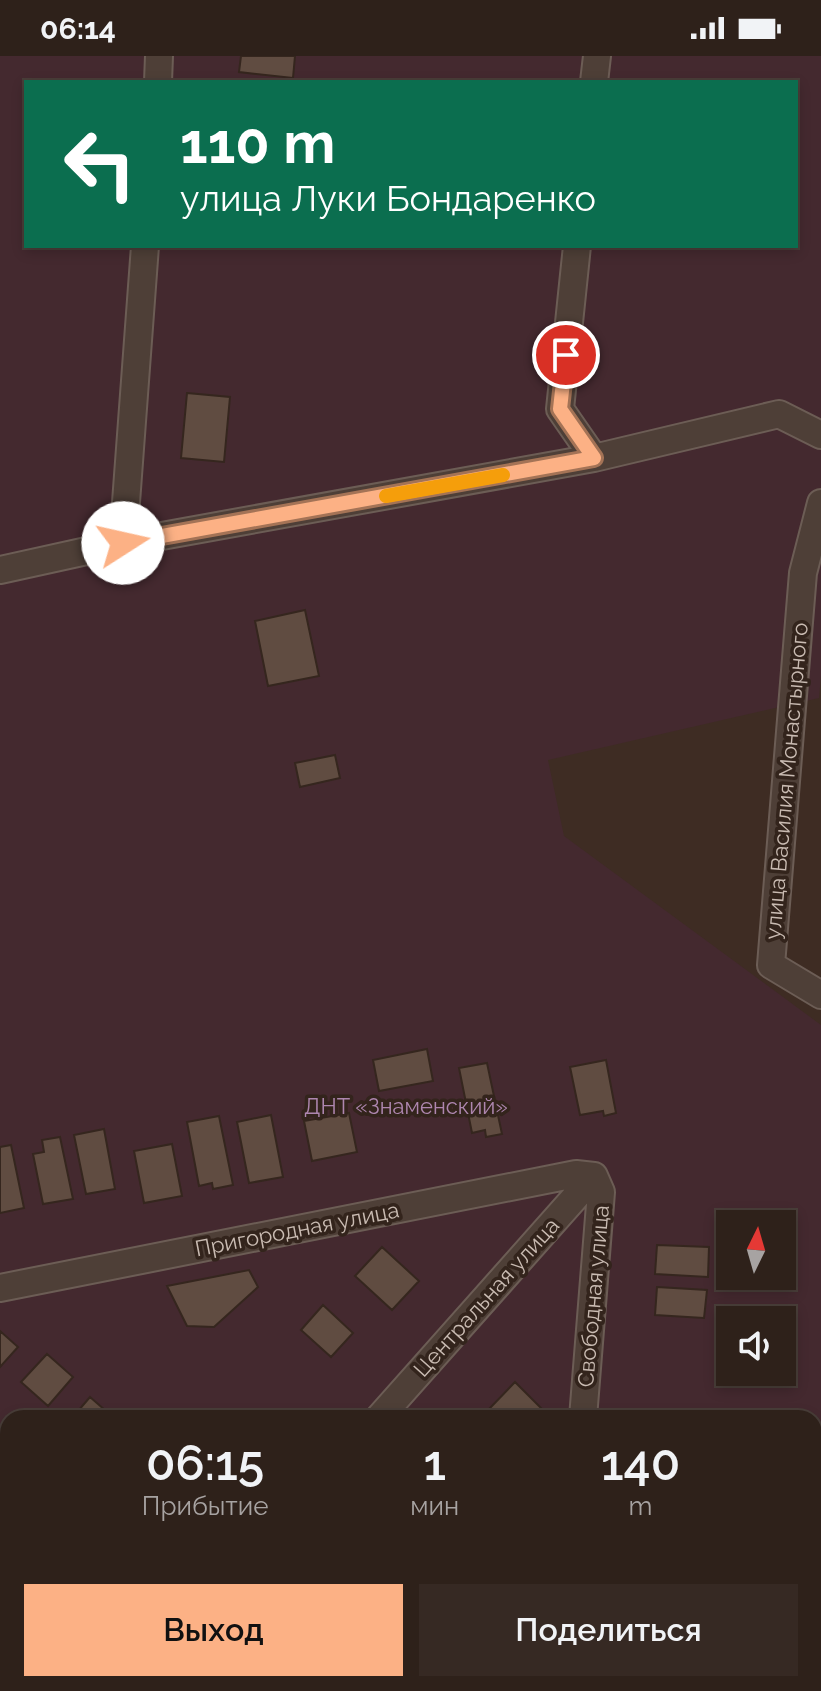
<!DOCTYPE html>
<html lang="ru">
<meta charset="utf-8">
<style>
:root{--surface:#2e211a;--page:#362923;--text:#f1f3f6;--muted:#a7a3a2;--line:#493e39;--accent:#fcb185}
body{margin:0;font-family:Raleway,sans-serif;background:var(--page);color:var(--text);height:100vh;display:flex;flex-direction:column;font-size:30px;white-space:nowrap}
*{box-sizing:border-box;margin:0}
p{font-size:26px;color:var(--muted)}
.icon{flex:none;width:44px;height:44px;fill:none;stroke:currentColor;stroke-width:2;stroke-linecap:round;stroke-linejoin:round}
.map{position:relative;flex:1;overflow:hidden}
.panel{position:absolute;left:0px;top:1354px;width:822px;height:282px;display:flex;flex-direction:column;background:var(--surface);border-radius:24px 24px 0 0;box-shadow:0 4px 12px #0003,0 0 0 2px var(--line)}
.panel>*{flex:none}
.hud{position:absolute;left:24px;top:24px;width:774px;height:168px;border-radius:0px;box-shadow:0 4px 12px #0003,0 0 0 2px var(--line);background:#0b6e4f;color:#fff;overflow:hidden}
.needle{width:52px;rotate:5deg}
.tools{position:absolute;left:716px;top:1154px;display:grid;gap:16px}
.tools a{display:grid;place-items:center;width:80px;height:80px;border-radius:0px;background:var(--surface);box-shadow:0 4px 12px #0003,0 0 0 2px var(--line);font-size:40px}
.pin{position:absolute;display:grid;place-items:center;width:68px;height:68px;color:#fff;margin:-34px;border:4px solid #fff;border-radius:50%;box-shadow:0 2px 8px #0007}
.me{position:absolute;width:88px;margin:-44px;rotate:80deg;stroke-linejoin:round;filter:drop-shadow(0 0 6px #0008)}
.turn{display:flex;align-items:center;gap:28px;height:168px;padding:0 24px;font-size:36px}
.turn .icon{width:104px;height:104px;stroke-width:2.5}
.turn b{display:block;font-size:56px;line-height:68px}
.eta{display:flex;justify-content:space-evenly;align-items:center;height:136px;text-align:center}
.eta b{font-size:48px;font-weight:600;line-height:56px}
.primary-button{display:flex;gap:16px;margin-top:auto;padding:16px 24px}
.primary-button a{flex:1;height:92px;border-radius:0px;background:var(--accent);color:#111;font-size:32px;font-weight:600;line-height:92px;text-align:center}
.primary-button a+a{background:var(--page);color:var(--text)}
.status{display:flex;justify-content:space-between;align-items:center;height:56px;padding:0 40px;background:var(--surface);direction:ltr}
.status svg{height:22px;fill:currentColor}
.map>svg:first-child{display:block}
.green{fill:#44292f;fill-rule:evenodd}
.building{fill:#604c41;stroke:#35261e;stroke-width:2}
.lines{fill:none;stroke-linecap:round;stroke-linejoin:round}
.minor-casing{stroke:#6c5d55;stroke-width:30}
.minor{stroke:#4e3f37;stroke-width:26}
.route-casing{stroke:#a47356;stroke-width:20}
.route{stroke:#fcb185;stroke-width:14}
.slow{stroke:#f59e0b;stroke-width:14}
.labels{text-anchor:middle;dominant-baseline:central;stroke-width:7;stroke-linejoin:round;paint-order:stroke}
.street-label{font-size:22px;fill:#c9bbb2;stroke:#33241c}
.park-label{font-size:22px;fill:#ae86af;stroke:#33241c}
</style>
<div class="status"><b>06:14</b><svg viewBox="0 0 49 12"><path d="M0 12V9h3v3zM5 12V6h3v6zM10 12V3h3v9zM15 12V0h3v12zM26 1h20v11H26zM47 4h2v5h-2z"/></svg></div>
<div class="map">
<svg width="821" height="1635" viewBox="0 0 821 1635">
<rect width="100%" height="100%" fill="#3e2c23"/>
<path class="green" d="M0 0H821V620L819 642 548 704 564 780 821 969V1635H0ZM26 26H796V190H26ZM730 1168H782V1220H730ZM730 1264H782V1316H730ZM8 1362H814V1628H8Z"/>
<path class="building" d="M241 0H295L293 22 239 16Z
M187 337 230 341 224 406 181 402Z
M305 554 319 620 268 630 255 565Z
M335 699 340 722 300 731 295 707Z
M427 993 433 1025 379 1035 373 1004Z
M606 1004 616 1057 604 1060 603 1055 580 1059 570 1011Z
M487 1007 502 1078 486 1081 485 1074 472 1077 459 1012Z
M349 1057 357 1096 312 1105 304 1065Z
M271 1059 283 1121 249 1127 237 1066Z
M219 1060 233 1129 213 1133 212 1127 199 1130 187 1066Z
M104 1073 115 1133 86 1138 74 1079Z
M60 1081 73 1143 43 1148 33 1098 44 1096 42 1084Z
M172 1088 182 1140 144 1147 134 1095Z
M11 1089 24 1152 0 1157V1091Z
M657 1189 709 1191 708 1221 655 1218Z
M382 1191 419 1225 392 1254 355 1220Z
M249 1214 258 1231 214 1271 187 1270 167 1230Z
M657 1231 707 1234 704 1262 655 1259Z
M323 1249 353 1277 331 1301 301 1274Z
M0 1275 18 1291 0 1311Z
M47 1298 73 1321 48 1350 21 1326Z
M515 1326 551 1362H501L490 1352Z
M90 1341 114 1362H72Z
M0 1450 8 1457V1486L0 1495Z
M819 1499 821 1500V1556H814Z
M814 1580 821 1581V1612H814Z
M0 1581 8 1588V1628H29L23 1635H10L0 1626Z
M330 1628H357L351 1635H338Z
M388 1628H398L408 1635H383Z
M606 1628H659L658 1635H606Z"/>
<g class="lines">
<g class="minor-casing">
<path id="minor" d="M158 26 159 0
M594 26 597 0
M577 190 560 353 594 402
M821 447 803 517 771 909 821 939
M123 487 145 190
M0 514 123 487 594 402 779 358 821 379
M0 1232 576 1118 594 1120
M379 1362 594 1120
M583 1362 601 1136 594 1120
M0 1384 8 1391
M267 1628 275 1635
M136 1635 143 1628
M561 1635V1628"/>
</g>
<use href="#minor" class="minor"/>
</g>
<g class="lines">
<g class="route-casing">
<path id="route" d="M123 487 594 402 560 353 566 299"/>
</g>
<use href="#route" class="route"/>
<path class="slow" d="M386 440 503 419"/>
</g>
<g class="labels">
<g class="street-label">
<text transform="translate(786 725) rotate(-85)">улица Василия Монастырного</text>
<text transform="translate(297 1173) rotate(-11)">Пригородная улица</text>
<text transform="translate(593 1240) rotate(-85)">Свободная улица</text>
<text transform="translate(486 1241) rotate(-48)">Центральная улица</text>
</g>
<g class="park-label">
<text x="406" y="1050">ДНТ «Знаменский»</text>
</g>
</g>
</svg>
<div class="tools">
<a><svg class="needle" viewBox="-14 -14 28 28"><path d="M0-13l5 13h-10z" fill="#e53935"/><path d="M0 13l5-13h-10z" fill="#a7a3a2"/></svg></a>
<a><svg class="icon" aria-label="sound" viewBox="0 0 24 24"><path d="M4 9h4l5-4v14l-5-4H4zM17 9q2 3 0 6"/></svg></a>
</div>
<div class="pin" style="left:566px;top:299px;background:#d93025"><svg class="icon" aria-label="arrive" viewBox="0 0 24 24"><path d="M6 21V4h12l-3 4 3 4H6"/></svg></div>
<svg class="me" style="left:123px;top:487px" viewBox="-20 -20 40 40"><circle r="19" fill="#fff"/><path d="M0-13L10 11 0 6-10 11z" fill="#fcb185"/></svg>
<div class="hud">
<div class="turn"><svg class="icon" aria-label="left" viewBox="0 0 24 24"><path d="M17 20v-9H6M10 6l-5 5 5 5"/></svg><div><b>110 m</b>улица Луки Бондаренко</div></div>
</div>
<section class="panel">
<div class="eta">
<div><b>06:15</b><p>Прибытие</p></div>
<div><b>1</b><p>мин</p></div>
<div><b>140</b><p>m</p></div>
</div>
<div class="primary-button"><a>Выход</a><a>Поделиться</a></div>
</section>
</div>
